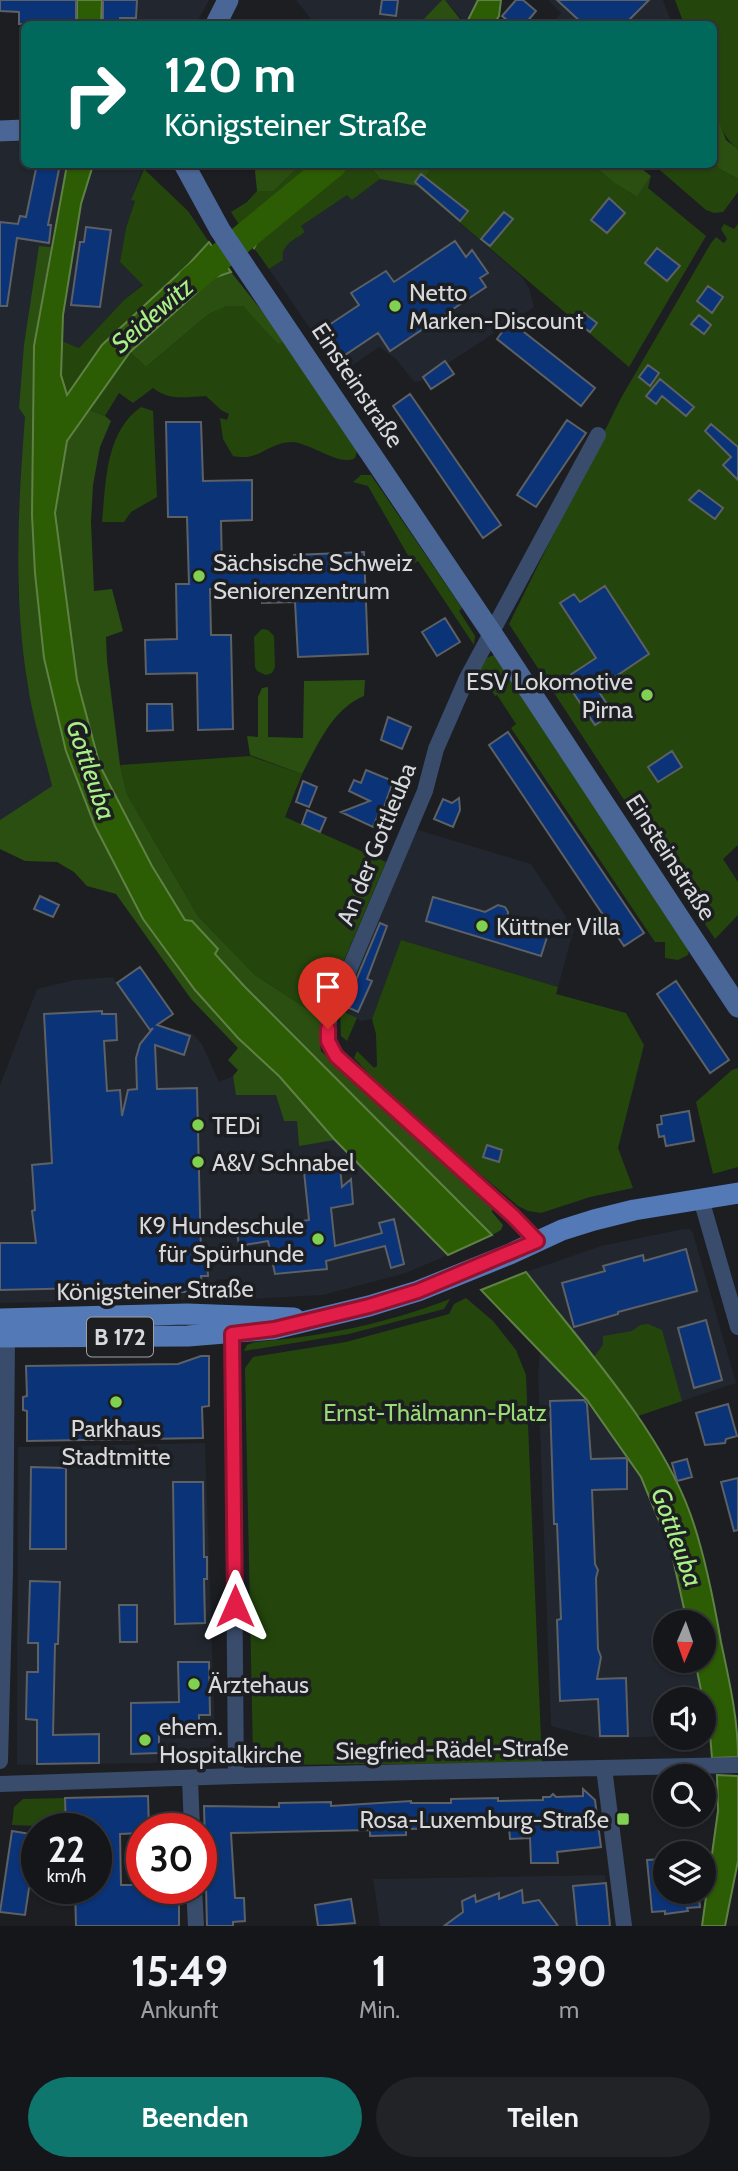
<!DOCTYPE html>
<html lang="de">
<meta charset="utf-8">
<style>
:root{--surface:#15161a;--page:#222327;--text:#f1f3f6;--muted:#9d9fa2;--line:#343539;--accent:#0f766e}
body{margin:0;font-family:Cabin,sans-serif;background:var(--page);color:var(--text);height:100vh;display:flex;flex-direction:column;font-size:26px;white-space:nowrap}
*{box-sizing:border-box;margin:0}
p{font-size:23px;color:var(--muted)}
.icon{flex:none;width:38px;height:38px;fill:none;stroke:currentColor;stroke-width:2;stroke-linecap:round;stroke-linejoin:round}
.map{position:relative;height:1926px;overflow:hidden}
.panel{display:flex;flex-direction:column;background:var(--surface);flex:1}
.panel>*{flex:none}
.hud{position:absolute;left:21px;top:21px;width:696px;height:147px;border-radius:10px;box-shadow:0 2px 5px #0004,0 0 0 2px var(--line);background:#00695c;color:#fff;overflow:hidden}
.needle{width:46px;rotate:182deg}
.buttons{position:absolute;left:653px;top:1610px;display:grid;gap:14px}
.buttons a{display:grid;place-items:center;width:63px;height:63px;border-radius:50%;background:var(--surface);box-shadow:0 2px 5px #0004,0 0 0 2px var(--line);font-size:35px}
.speed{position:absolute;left:21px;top:1813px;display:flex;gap:14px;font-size:35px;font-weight:700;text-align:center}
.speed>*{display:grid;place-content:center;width:91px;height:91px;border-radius:50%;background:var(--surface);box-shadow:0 2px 5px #0004,0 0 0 2px var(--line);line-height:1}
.speed small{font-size:18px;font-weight:400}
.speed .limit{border:10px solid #d22;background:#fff;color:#111}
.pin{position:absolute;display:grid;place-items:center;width:60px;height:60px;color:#fff;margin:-72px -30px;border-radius:50% 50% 50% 0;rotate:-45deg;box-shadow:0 0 7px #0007}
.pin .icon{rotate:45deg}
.me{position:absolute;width:77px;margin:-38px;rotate:0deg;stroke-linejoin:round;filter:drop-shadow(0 0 5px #0008)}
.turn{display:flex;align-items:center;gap:24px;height:147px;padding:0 28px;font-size:32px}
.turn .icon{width:91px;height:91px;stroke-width:2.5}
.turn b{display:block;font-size:49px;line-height:60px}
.eta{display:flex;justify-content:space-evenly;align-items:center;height:119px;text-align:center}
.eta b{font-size:42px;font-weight:700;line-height:49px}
.cta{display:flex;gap:14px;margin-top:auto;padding:14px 28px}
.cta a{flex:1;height:80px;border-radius:42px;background:var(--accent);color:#fff;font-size:28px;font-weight:700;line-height:80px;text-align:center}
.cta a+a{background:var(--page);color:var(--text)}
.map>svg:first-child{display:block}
.built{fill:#21262f}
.green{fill:#24460d}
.forest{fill:#2a4f11}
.water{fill:#2c5c03;stroke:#5f8244;stroke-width:2}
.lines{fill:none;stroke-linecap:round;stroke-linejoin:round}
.river{stroke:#2c5c03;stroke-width:28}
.building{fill:#0b3377;stroke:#5d6064;stroke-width:2}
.minor{stroke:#3a4c6b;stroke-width:16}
.secondary{stroke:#496696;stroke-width:21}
.primary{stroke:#5479b7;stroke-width:21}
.route-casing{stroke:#92132f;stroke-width:18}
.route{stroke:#e11d48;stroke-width:12}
.poi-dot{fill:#80d051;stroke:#1c1e22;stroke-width:2.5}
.labels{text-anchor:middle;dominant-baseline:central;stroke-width:7;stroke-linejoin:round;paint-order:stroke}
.shield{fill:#1c1e22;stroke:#9fa1a4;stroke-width:2}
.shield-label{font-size:23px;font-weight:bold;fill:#d7d9db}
.poi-label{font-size:24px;fill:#d7d9db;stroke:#1c1e22;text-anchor:start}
.street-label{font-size:24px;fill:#d7d9db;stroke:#1c1e22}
.park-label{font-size:24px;fill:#97db72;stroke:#1c1e22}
.water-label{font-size:26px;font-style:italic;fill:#aaef85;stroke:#1c1e22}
</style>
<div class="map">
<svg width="738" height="1926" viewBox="0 0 738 1926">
<rect width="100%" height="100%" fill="#1c1e22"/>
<path class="built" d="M102 0H209L196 24H101Z
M296 0H442L419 24H315Z
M445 0H478L466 24Z
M548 0H663L672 24H558L554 21 561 13Z
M24 141V164L67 165 51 247 40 246 22 460 18 551V590L28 687 52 786 0 820V142Z
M93 165H135L144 169 140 175 132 200 135 201 126 228 120 262 143 284 124 300 79 348 62 341 63 315 81 204Z
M380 179 417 186 522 277 529 288 534 307 421 381 414 382 395 358 379 347 341 373 269 269 282 260 281 253 284 247 305 232 301 226 348 194 352 200Z
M415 829 531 864 574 929 558 987 401 940 372 1019 361 1021 340 1010Z
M113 977 150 1030 164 1026 193 1034 202 1044 219 1082 233 1076 237 1095H276L284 1121H297L299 1145 335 1140 448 1255 406 1273 323 1295 232 1300 231 1279 216 1280 210 1299 0 1303V1085L37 989 74 980Z
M683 1229H690L693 1233 736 1383 638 1416 526 1272 601 1246Z
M540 1351 587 1400 641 1477 671 1550 687 1622H665V1661H695L703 1699H665V1736L599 1739 551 1726 538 1375Z
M205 1443 216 1762 17 1765 18 1447Z
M605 1875 611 1926H380L373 1879Z"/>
<path class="green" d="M675 0H738V149C703 122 714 64 714 24H684Z
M714 157 718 168 738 179V192L723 212 714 213 706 210 654 165 714 164Z
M300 165H322L285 197 240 226 231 212 247 202 257 191H274Z
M346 165H369L380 179 352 200 347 195 301 226 305 232C295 240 280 245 283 260L269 269 254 248 264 230Z
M435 165H593L614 183 637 197 651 176 648 188 706 236 629 367 417 186Z
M144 169 188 211 209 242 189 264 102 345 67 396 61 375 62 341 79 348 124 300 143 285 120 262 126 228 135 201 131 200Z
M724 224 734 229 738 224V845L723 859 738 882V915L715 939 509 624 621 398 711 243 716 237 724 243 727 239 721 229Z
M226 306H243L262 324 285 340 357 451 355 458C340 467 311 443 292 442 268 442 260 462 233 456L223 439 220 418 227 420 229 414 221 410 206 396C185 397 170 401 153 388L133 403 119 393 105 416 90 410 130 352 146 367 209 314Z
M141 407 153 411 157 497 131 512 124 522H102C106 483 105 432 141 407Z
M361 475H371L462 608 459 611 475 636 474 645 418 561 413 564 368 486 353 482Z
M262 629 268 630 274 636 275 667 272 673 266 675 257 671 255 667 254 637Z
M494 655 689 949 688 955 678 960 665 958V942H655L511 728 516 724 497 695 495 696 482 675 471 682 484 659Z
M250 756 302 774 285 817 386 862 320 1017 255 975 198 916 127 794 120 765Z
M401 940 558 987 556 994 626 1013 644 1045 618 1148 633 1188 590 1197 541 1213 528 1211 518 1206 396 1103 354 1058 357 1051 374 1068 377 1066 376 1034 372 1019Z
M340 1010 357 1018 347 1041 341 1036Z
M738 1068V1167L713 1174 696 1102 732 1070Z
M466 1298 493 1321 516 1350 526 1375 542 1763 261 1765 253 1756 245 1368 253 1357 346 1342 449 1314 454 1304Z
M450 1299 444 1309 349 1334 244 1351 247 1345 255 1342C325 1336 385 1324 450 1299Z
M648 1324 662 1330 682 1401 638 1416 593 1358 603 1345V1336L632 1331 640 1325Z
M65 1798 66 1827 12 1825 14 1807 23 1799Z"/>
<path class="forest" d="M442 0H445L464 24H419Z
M714 108 726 140 738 149V179L718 168 714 157Z
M258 165H300L274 191H257L255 171Z
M369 165H435L417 186 380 179Z
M593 165H637L651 176 637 197 614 183Z
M39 246 51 247 34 346 32 515 35 573 44 658 66 751 195 990 238 1037 279 1076 335 1140 299 1146 297 1121H284L276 1095H236L233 1076 238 1070 228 1060 238 1048 191 999 116 894 87 886 74 872 57 862 25 861 0 849V820L52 786C44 753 33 720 28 686 13 597 18 507 25 417L19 408 24 345Z
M231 272 285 340 278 344 243 306H227L209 314 146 367 130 352 213 278Z
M90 410 105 416 111 421 100 447 93 485 91 522 94 591 112 589 123 631 106 637 107 661 120 765 127 794 198 916 255 975 323 1019 319 1037 321 1051 359 1088 493 1207 492 1212 503 1225 501 1230 492 1235 244 986 215 953 218 950 193 921 185 920 152 866 100 766 77 680 55 513 67 441Z
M365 680 364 696C333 708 317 746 302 774L250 755 247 736 258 737V697L262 688 268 687V737L303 738 304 681Z"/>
<path class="water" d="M77 0H102L101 24H77Z
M478 0H501L499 16 494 24H466Z
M67 165H93L81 204 63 315 61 375 67 395 102 345 189 264 209 242 231 272 213 278 130 352 67 441 55 513 77 680 100 766 152 866 185 920 192 921 218 949 215 954 244 986 492 1235 448 1255 335 1140 279 1076 238 1038 195 990 143 919 95 826 66 751 44 658 35 573 32 515 34 346Z
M322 165H346L264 230 254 248 240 226 285 197Z
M526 1272C581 1343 659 1428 690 1513 704 1551 714 1602 721 1642 729 1680 738 1718 738 1757L712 1758 710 1734 695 1661H704V1622H687L671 1550 641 1477 587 1400 481 1290Z
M717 1775 738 1776V1861L725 1926H702L718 1811Z"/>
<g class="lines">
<path class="river" d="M192 280 333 164"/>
</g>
<path class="building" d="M0 0H76V24H19V12L0 11Z
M103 0H137L136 18H120V24H103Z
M382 0H398L396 16 380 14Z
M516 0H523L536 11 525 24H512L502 16Z
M557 0H649L625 24H583Z
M37 164H60L48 225H51L49 243 17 238 7 306H0V222L18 224 20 216 26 217Z
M421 174 468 211 460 221 415 182Z
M609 198 625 213 607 233 591 220Z
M504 212 513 219 490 246 481 239Z
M86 227 111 230 100 307 71 305 80 242H84Z
M455 241 466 257 472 250 488 273 480 278 486 287 390 351 378 333 336 361 317 333 359 305 351 293 386 271 394 282Z
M657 248 680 266 667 281 645 263Z
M708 286 723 297 712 313 697 301Z
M584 313 597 323 590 332 577 322Z
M699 315 711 325 704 334 691 324Z
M510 321 595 388 581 406 497 339Z
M445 361 454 374 431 389 423 377Z
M648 365 659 373 650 386 639 377Z
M660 379 694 407 686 416 662 396 656 404 646 396Z
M410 394 501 525 483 538 393 406Z
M567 420 586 433 536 507 517 495Z
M166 422H201L203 481 252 480V520L221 521 222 570 294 569V555L364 552 368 654 298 657 295 602 262 603V596L237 597 236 589H210L211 635H231L233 729 198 730 197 673 146 674 145 640 177 639 176 584H189L187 517H168Z
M711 424 738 447V480L723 465 731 457 705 431Z
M699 490 723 508 715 519 689 500Z
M605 586 649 654 597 689 613 713 595 725 564 679 596 658 560 603 574 594 580 602Z
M445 618 460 642 437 656 422 632Z
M147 704H172L173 730 147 731Z
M388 717 411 727 402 749 381 740Z
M508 732 644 933 624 946 489 745Z
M672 751 682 767 658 782 648 767Z
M366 770 393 781 381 816 378 815 373 827 341 812 370 801 349 791 354 780 361 783Z
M303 781 317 787 309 807 296 802Z
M459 798 460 810 453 827 434 819 443 799 452 803Z
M307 810 326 818 320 832 302 824Z
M40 896 59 905 53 917 34 909Z
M433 897 485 912 498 905 505 907 508 912 507 919 549 931 541 956 426 921Z
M380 923 387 926 367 979 372 981 358 1012 345 1006Z
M140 967 173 1014 157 1025 190 1036 184 1055 155 1045 157 1089 197 1088 201 1256H207L208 1276H201L202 1286H191L192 1292H173V1286L0 1290V1243H36L32 1211 35 1210 32 1165 52 1163 44 1014 102 1011V1014H116L117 1040 104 1041 107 1091 120 1090 122 1116 128 1090 137 1089 136 1058 140 1044 153 1028 150 1030 117 983Z
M676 981 729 1060 710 1073 657 994Z
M689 1111 694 1141 666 1146 664 1136 659 1137 657 1125 662 1124 661 1116Z
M487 1145 502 1150 499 1162 483 1157Z
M328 1160V1169L340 1167 342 1187 351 1179 353 1204 331 1208 335 1246 382 1233 379 1223 394 1219 404 1264 391 1268 385 1246 326 1261 327 1269 275 1274 268 1241 239 1246 237 1231 309 1220 303 1162Z
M686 1249 697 1291 618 1312V1314L574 1327 562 1283 605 1271 603 1266 643 1255 644 1261Z
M706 1320 722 1380 694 1388 678 1328Z
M201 1356H209V1406L202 1407 203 1438 27 1441V1411L23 1410V1397L27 1396 26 1366 178 1364Z
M584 1400 587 1404 591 1459 627 1458V1489L592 1490 595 1564 598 1570 596 1578 598 1649 601 1657 597 1679 626 1678 628 1736H600L598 1699 560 1701 557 1620 561 1619 557 1524H554L550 1401Z
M728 1404 737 1436 726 1439 725 1443 705 1445 696 1413Z
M687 1459 692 1477 677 1481 672 1463Z
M31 1467 66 1468V1549H30Z
M738 1478V1530L734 1531 721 1482Z
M173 1482H203L204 1557H207V1579H204L205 1623 175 1624Z
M30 1581 60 1582 58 1644H55L53 1735 99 1734V1763L37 1764V1720L26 1719 27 1672H38V1643H28Z
M119 1605H137V1642H120Z
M178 1662H209L210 1715H199V1722L183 1723 177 1727H159V1753L131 1754V1703L179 1702Z
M583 1789 595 1800 601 1847 557 1852 558 1863H531L530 1838 510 1839 509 1827 406 1829V1835L370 1836V1830L231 1833 235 1898H244L245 1921 233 1922V1926H207L204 1806 279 1807V1803L331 1802V1806L411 1801V1803H451V1799L498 1798V1801L543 1800V1797H550L553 1794 556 1797 583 1796Z
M148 1796 149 1829H142V1833L120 1834 121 1885H142V1888H179V1926H76L75 1888H96V1884L103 1885 102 1833H96V1829H66L65 1798Z
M12 1831 37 1835 25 1915 0 1912Z
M665 1859V1892H698L700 1907 687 1908 688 1911 665 1914V1911L652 1912 647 1860Z
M606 1883 610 1926H577L573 1886Z
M522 1890 523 1903 539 1900 558 1926H444L463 1912 462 1901 475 1895 476 1902 499 1893V1899Z
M351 1899 355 1923 318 1926 315 1905Z"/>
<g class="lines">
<path class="minor" d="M701 1199 738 1327
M537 1241 513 1216 336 1056C326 1042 327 1031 330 1015L425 791 436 749 467 678 598 435
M232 1334 236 1776
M0 1761 5 1573 7 1337
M604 1768 624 1926
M190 1779 192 1829
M0 1784 236 1776 738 1765
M194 1888 196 1926"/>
<path class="secondary" d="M216 24 228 0
M0 131 24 130
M184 164 220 230 491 632 738 1007"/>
<path class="primary" d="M0 1319 187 1314 294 1318
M0 1337 188 1336 274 1329 369 1306 418 1291 510 1254 562 1230 594 1220 634 1210 738 1193"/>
</g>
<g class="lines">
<g class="route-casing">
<path id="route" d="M235 1606 232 1334 274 1329 369 1306 418 1291 537 1241 513 1216 336 1056 328 1041V1029"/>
</g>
<use href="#route" class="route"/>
</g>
<g class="poi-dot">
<circle cx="395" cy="306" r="7"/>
<circle cx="199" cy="576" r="7"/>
<circle cx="647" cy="695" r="7"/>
<circle cx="482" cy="926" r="7"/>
<circle cx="198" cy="1125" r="7"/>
<circle cx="198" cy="1162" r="7"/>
<circle cx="318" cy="1239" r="7"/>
<circle cx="116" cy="1402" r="7"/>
<circle cx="194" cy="1684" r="7"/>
<circle cx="145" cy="1740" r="7"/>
<rect x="616" y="1812" width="14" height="14" rx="3.5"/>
</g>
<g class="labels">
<rect class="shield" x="87" y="1317.5" width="66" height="39" rx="5"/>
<g class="shield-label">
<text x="120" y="1337">B 172</text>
</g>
<g class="poi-label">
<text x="409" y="292">Netto<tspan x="409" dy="28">Marken-Discount</tspan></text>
<text x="213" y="562">Sächsische Schweiz<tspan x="213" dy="28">Seniorenzentrum</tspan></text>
<text x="633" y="681" text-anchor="end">ESV Lokomotive<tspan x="633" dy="28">Pirna</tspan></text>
<text x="496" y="926">Küttner Villa</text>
<text x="212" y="1125">TEDi</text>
<text x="212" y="1162">A&amp;V Schnabel</text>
<text x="304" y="1225" text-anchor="end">K9 Hundeschule<tspan x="304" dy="28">für Spürhunde</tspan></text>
<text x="116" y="1428" text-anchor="middle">Parkhaus<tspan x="116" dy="28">Stadtmitte</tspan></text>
<text x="208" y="1684">Ärztehaus</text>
<text x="159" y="1726">ehem.<tspan x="159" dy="28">Hospitalkirche</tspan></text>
<text x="609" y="1819" text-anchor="end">Rosa-Luxemburg-Straße</text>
</g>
<g class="street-label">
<text transform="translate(358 385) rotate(56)">Einsteinstraße</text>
<text transform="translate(376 844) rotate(-68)">An der Gottleuba</text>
<text transform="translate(671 857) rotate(57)">Einsteinstraße</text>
<text transform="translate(155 1290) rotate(-1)">Königsteiner Straße</text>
<text transform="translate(452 1749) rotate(-1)">Siegfried-Rädel-Straße</text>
</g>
<g class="park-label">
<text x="435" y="1412">Ernst-Thälmann-Platz</text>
</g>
<g class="water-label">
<text transform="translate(152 315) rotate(-41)">Seidewitz</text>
<text transform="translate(91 770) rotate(71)">Gottleuba</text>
<text transform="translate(677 1537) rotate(70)">Gottleuba</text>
</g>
</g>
</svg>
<div class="buttons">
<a><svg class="needle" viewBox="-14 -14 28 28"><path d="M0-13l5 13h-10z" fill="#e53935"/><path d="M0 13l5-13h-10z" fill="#9d9fa2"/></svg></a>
<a><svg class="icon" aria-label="sound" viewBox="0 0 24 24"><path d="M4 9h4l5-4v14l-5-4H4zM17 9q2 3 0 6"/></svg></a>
<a><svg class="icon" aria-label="search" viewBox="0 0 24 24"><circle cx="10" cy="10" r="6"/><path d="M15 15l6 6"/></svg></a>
<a><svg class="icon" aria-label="layers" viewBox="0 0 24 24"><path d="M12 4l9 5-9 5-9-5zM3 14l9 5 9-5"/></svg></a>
</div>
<div class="speed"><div>22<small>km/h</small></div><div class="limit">30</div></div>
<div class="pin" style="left:328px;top:1029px;background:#d93025"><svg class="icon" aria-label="arrive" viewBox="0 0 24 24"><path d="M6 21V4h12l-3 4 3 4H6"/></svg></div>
<svg class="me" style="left:235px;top:1606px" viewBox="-20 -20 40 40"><path d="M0-17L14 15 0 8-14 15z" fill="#e11d48" stroke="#fff" stroke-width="4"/></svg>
<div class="hud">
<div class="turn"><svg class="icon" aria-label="right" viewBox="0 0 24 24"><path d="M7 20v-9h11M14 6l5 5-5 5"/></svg><div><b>120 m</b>Königsteiner Straße</div></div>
</div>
</div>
<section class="panel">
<div class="eta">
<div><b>15:49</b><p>Ankunft</p></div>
<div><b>1</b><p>Min.</p></div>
<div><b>390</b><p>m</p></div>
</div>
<div class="cta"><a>Beenden</a><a>Teilen</a></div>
</section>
